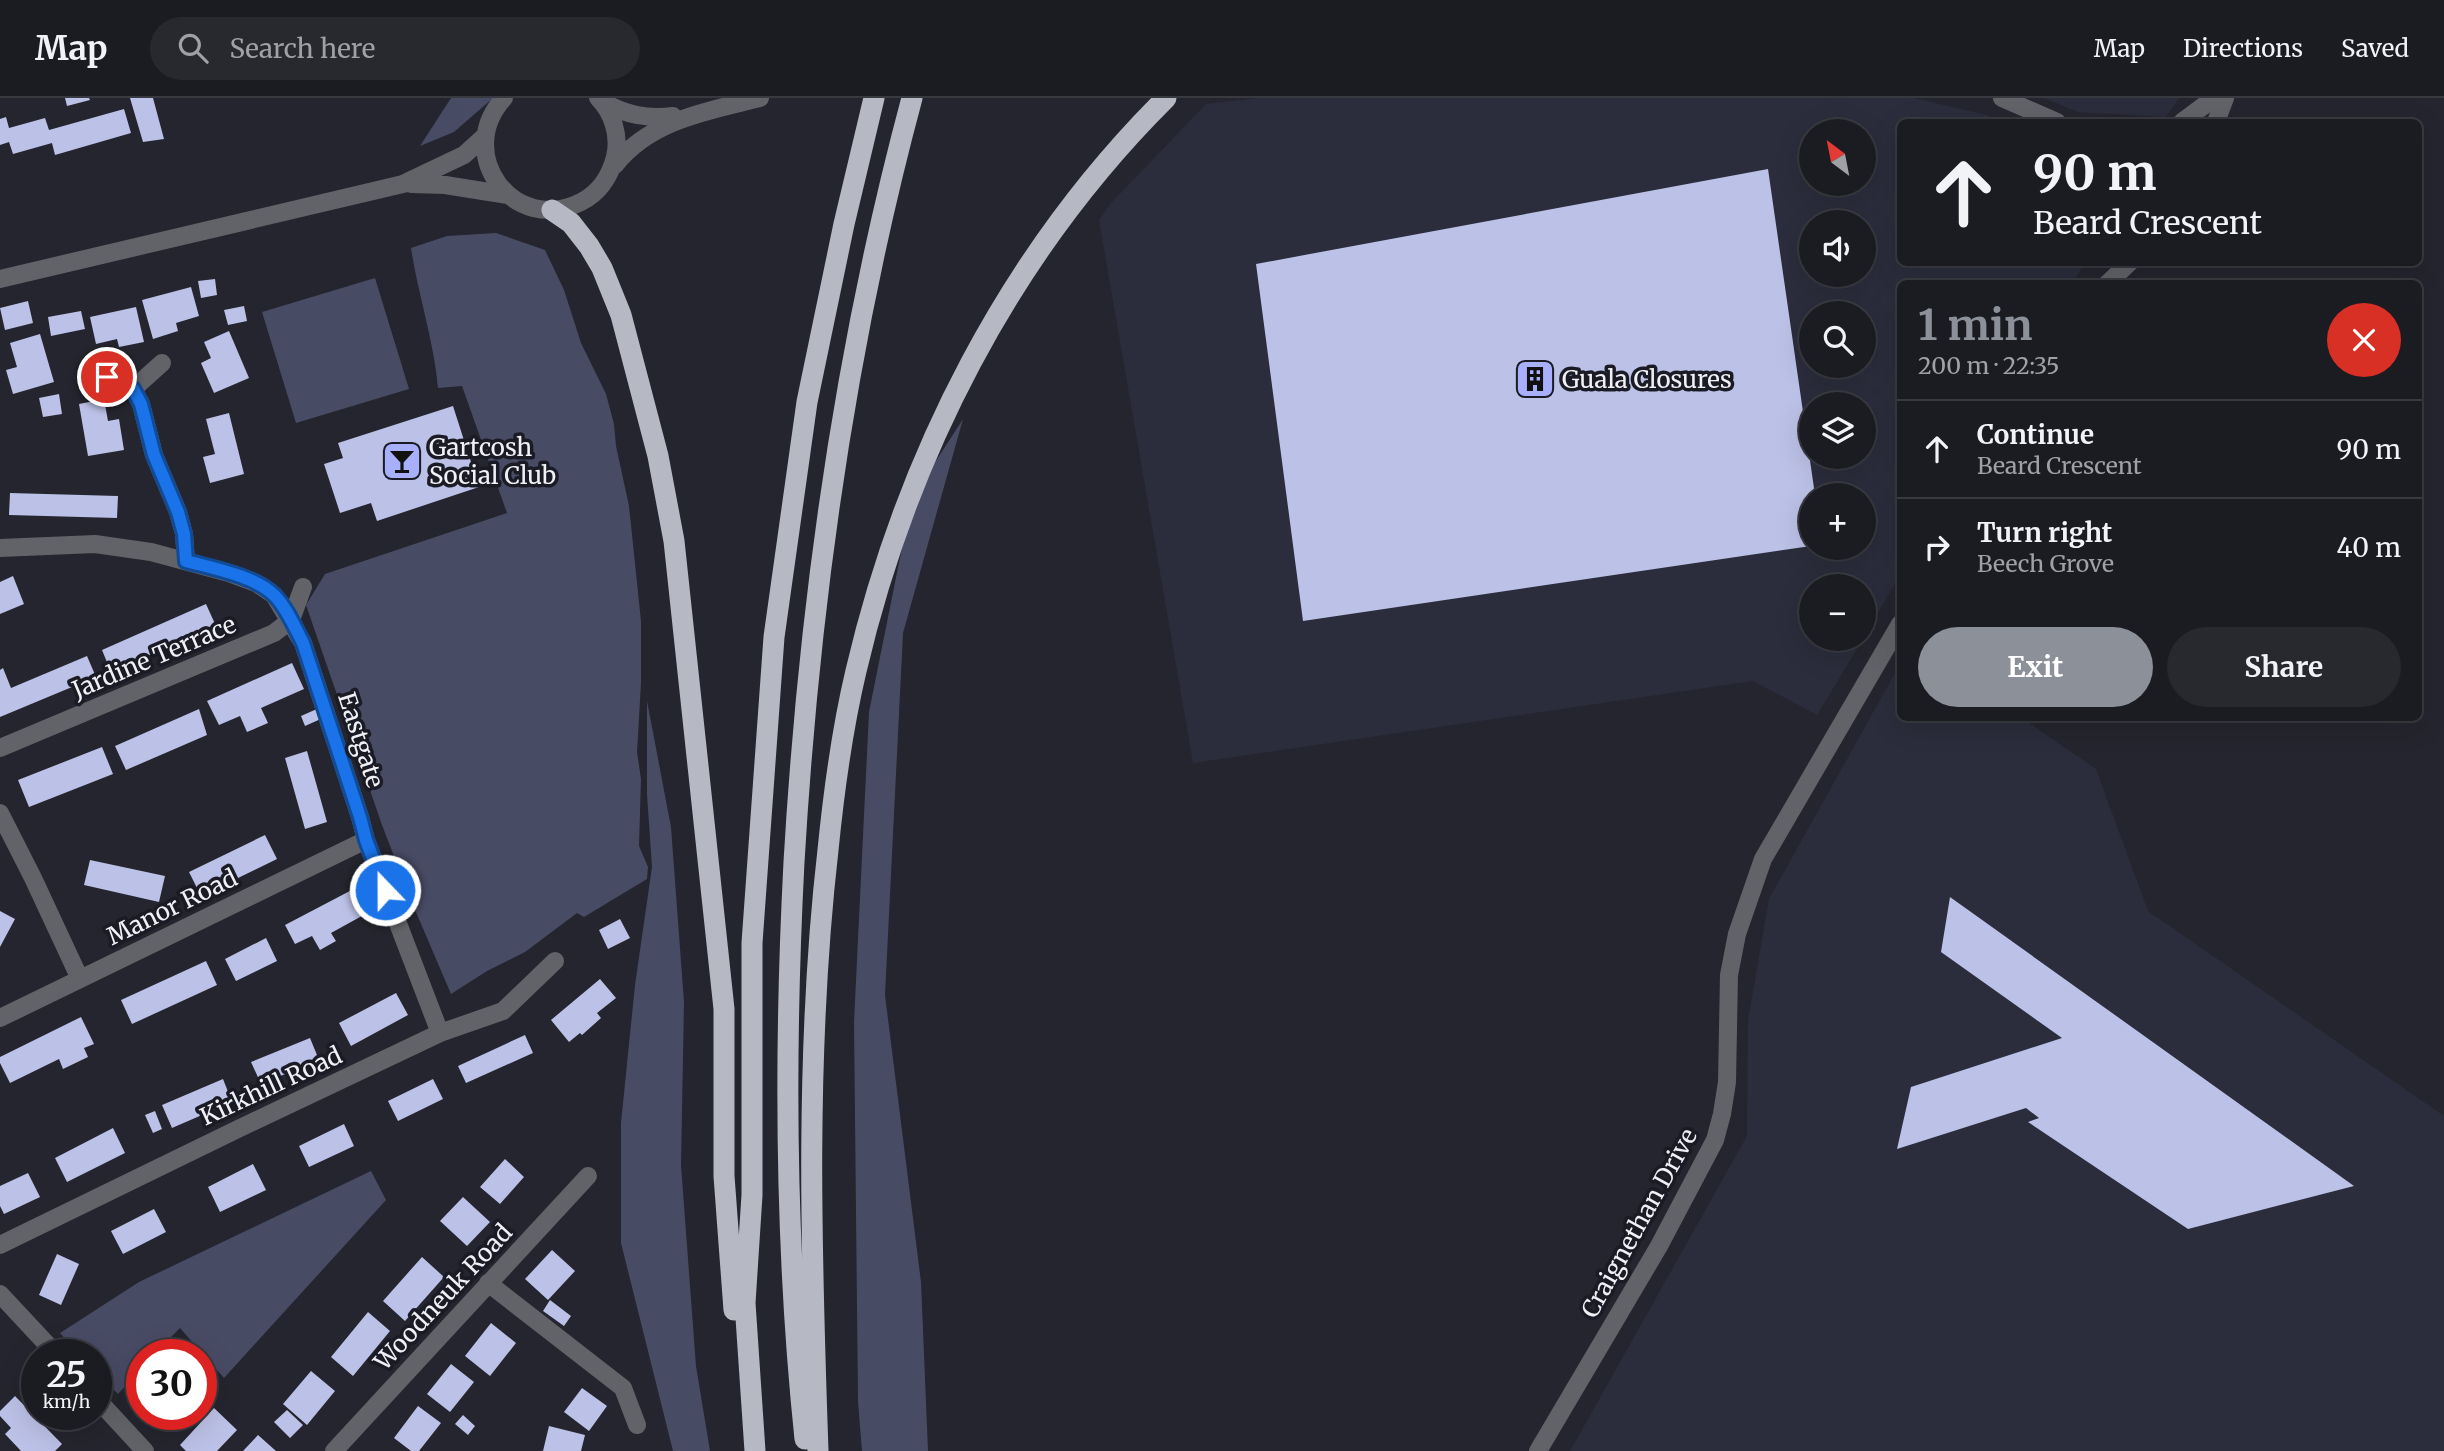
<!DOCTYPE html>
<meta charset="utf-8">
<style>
:root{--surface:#1b1c22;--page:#28292f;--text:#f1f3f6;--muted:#a0a1a5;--line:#393a40;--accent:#8c9099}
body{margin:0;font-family:Merriweather,serif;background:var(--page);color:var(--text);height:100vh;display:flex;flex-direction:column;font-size:26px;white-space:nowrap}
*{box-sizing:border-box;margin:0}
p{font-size:23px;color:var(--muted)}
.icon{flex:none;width:38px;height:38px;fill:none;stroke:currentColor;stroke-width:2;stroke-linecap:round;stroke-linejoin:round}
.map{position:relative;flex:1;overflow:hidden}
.panel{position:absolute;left:1897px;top:182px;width:525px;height:441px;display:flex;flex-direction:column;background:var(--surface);border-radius:10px;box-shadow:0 7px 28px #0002,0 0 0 2px var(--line)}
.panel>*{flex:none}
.guide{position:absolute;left:1897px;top:21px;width:525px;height:147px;border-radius:10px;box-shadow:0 7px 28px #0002,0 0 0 2px var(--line);background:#1b1c22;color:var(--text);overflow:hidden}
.needle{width:46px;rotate:328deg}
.tools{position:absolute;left:1799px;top:21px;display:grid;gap:14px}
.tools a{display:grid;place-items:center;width:77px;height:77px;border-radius:50%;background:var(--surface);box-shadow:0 7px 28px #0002,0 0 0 2px var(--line);font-size:35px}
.speed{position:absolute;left:21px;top:1241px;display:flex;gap:14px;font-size:35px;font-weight:700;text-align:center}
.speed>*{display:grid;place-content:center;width:91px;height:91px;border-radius:50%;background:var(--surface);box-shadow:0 7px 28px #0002,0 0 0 2px var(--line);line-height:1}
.speed small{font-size:18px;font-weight:400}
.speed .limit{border:10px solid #d22;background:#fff;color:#111}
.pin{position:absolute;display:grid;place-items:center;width:60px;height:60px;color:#fff;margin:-30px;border:4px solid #fff;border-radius:50%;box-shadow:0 2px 7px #0007}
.me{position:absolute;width:77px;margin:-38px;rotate:338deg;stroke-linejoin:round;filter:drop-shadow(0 0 5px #0008)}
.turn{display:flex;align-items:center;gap:24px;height:147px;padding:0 21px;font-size:32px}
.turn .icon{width:91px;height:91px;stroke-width:2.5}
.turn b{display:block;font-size:49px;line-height:60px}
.round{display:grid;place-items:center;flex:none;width:74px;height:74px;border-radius:37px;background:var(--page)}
.overview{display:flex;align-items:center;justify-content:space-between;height:119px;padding:0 21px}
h1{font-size:42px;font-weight:700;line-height:52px;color:var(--accent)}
.cta{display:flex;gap:14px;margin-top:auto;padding:14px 21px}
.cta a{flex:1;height:80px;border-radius:42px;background:var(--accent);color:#fff;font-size:28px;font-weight:700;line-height:80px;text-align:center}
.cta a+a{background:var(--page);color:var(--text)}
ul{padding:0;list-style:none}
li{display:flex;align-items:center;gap:21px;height:98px;padding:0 21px;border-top:2px solid var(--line)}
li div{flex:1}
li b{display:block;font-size:26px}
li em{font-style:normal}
header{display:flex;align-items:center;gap:42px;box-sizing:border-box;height:98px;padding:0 35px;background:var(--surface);border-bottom:2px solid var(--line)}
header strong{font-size:33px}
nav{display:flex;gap:38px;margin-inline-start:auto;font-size:24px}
.search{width:490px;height:63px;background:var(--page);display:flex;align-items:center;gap:18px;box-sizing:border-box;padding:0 24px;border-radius:38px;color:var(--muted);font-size:26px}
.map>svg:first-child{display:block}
.built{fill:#2b2d3c;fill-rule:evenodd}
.green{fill:#484b64}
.building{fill:#bcc1e7}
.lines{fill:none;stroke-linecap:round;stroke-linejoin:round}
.minor{stroke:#626368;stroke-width:18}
.tertiary{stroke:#626368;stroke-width:18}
.motorway{stroke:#b6b8c4;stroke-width:21}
.route-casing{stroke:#114b97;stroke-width:18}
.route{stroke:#1a73e8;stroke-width:12}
.labels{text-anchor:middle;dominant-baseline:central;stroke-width:7;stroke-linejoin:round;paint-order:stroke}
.poi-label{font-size:24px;fill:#f0f1f7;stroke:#1a1b24;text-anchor:start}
.street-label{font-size:24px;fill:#f0f1f7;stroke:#1a1b24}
</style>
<header>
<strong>Map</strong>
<div class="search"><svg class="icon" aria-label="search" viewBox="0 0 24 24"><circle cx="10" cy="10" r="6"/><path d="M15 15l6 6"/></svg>Search here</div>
<nav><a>Map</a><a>Directions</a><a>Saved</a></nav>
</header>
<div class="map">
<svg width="2444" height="1353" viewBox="0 0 2444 1353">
<rect width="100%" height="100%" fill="#24252e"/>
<path class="built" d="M1258 0H1914L1987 17 2001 24H1900V164L2085 165 2073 185 1900 186V477L1864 539V488H1811V541H1863L1817 617 1753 583 1193 665 1099 122 1111 105 1206 6ZM1811 33H1864V86H1811ZM1811 124H1864V177H1811ZM1811 215H1864V268H1811ZM1811 306H1864V359H1811ZM1811 397H1864V450H1811Z
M2044 0H2179L2166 19 2078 14Z
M1900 566V620H2022L2096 671 2148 813 2444 1018V1353H1570L1747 1038 1748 922 1769 801Z"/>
<path class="green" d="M451 0H493L454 34 420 48Z
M496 135 545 152 564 192 581 245 606 296 614 326 616 348 629 408 641 523V585L637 654 641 681 639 748 648 769 647 781 584 819 577 815 525 854 487 873 451 896 410 800 382 727 306 507 325 476 507 415 462 288 438 290C434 243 418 197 411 150L447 138Z
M375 180 409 291 296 325 262 214Z
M963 321 903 535 885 897 921 1184 928 1353H862L858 1304 854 924 869 614 912 400Z
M647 603 671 729 684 904 681 1067 696 1268 710 1353H673L621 1145V1025L635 887 652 769 647 696Z
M371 1073 386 1102 224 1280 180 1230 154 1256H142V1270L118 1296 96 1274V1256H79L60 1235 139 1184Z"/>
<path class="building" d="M65 0H89L90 2 67 8Z
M130 0H153L164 41 143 44Z
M124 11 131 35 55 57 52 45 13 56 9 44 0 47V21L6 19 9 30 45 20 49 32Z
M1768 71 1815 397H1811V448L1303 523 1256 166Z
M215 181 217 197 201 200 198 183Z
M191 189 199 218 176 225 178 233 153 241 142 202Z
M28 203 33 225 5 232 0 210Z
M244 208 247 223 228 227 224 212Z
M136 209 144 244 119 249 117 241 96 246 90 219Z
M81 213 85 231 51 238 48 219Z
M229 233 249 280 214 295 201 265 211 260 204 244Z
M40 236 54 284 13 296 6 272 17 269 10 245Z
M59 296 62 316 43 319 39 300Z
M104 301 108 323 119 321 124 352 88 358 79 306Z
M453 308 479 389 377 423 371 405 340 415 324 366 343 360 338 345Z
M229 315 244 376 210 385 203 359 215 356 206 321Z
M10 395 118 398 117 420 9 417Z
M13 478 24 506 0 516V484Z
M206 506 216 528 111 574 102 552Z
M87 558 96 579 0 619V572L3 570 11 590Z
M292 565 304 591 261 610 268 625 247 634 240 618 219 627 207 603Z
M319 610 323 620 305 628 301 618Z
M199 611 207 637 126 672 115 648Z
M102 649 113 676 29 709 18 682Z
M307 653 327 724 305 731 285 660Z
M265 737 277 761 201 798 189 774Z
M90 762 165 778 159 804 84 787Z
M367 784 380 808 331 835 336 843 320 852 312 838 295 846 285 827Z
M1950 799 2354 1088 2188 1131 2028 1024 2039 1020 2026 1010 1897 1051 1911 989 2062 940 1941 854Z
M0 813 15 821 0 849Z
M620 821 630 840 608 851 599 832Z
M266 840 277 863 236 883 225 861Z
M206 863 217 887 132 926 121 902Z
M600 881 616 900 597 915 601 920 582 937 580 935 569 944 551 922Z
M396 895 408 917 351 948 339 925Z
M81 919 94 946 84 950 88 959 63 971 59 961 10 985 0 965V959Z
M525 937 533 955 466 985 458 968Z
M310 940 319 962 261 986 251 964Z
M223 981 232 1004 172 1030 162 1007Z
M433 981 443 1001 398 1023 388 1003Z
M155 1013 162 1031 153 1035 145 1017Z
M344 1026 354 1048 309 1069 299 1048Z
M113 1030 125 1055 67 1084 55 1060Z
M505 1061 524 1079 500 1106 480 1089Z
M253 1066 266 1092 220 1114 208 1089Z
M28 1075 40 1099 4 1116 0 1108V1088Z
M463 1099 490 1124 467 1148 440 1123Z
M154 1111 166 1134 123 1156 111 1133Z
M552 1152 575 1173 548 1202 525 1181Z
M57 1156 79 1166 61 1207 39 1197Z
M422 1159 444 1179 405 1223 383 1203Z
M550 1202 571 1218 564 1228 543 1213Z
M368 1214 390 1233 353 1278 331 1259Z
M491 1225 516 1245 490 1278 465 1258Z
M451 1266 474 1284 450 1314 427 1296Z
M311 1273 335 1293 307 1327 283 1306Z
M582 1290 607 1308 589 1333 564 1314Z
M15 1298 62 1346 55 1353H21L5 1336 11 1330 0 1318V1313Z
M418 1308 441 1325 419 1353H411L394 1340Z
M214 1310 237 1332 217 1353H186L180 1347Z
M287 1312 303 1327 290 1340 274 1324Z
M463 1317 475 1328 468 1337 455 1326Z
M549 1328 585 1337 581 1353H543Z
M258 1337 276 1353H243Z"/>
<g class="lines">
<path class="minor" d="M2107 186 2130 164
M107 279 133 291 141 306 154 357 178 414 184 436 186 463
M133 291 162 265
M0 450 95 446 151 454 229 475 256 485 274 497 303 545 360 719 366 742 440 935
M0 650 274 535 291 522 303 489
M0 715 33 780 80 881
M0 920 366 742
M0 1147 240 1030 440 935 503 913 555 863
M488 1185 623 1290 637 1327
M0 1196 56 1256
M96 1300 145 1353
M334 1353 588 1078
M1538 1353 1659 1148 1715 1042 1722 1016 1727 984 1729 877 1737 836 1763 761 1900 526"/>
<path class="tertiary" d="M504 0C453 56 514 138 581 104 599 95 610 78 615 59 620 38 613 15 598 0
M2002 0 2057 24
M603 4C627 17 646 21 673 18
M2182 24 2214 0
M2216 24 2225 0
M615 67C650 22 708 13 760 0
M411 86 445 87 508 97
M0 181 403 86 464 57 485 38"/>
<path class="motorway" d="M552 112 571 125 589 148 602 170 621 217 658 358 674 443 724 911V1078L734 1212
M805 1341C785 1150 784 956 794 764 809 507 845 249 912 0
M755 1353 745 1205 752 1097V845L774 539 807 304 844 126 874 0
M818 1353C811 1152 805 952 828 752 834 692 842 632 856 573 906 359 1009 156 1166 0"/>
</g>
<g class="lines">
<g class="route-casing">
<path id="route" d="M107 279 133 291 141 306 154 357 178 414 184 436 186 463C212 470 255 478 274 497 287 510 295 530 303 545L360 719 366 742 385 792"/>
</g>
<use href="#route" class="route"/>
</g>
<defs>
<g id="building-square" transform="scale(2.0125)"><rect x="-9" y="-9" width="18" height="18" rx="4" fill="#a8b0fc" stroke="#1a1b24"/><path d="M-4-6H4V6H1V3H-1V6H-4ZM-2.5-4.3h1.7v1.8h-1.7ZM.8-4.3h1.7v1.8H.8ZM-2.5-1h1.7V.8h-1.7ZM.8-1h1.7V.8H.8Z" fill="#111"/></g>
<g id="bar-square" transform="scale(2.0125)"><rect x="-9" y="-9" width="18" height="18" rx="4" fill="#a8b0fc" stroke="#1a1b24"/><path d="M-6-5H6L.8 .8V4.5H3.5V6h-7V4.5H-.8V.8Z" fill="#111"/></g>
</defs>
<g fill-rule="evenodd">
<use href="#building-square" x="1535" y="281"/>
<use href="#bar-square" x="402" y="363"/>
</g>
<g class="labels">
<g class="poi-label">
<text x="1562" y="281">Guala Closures</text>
<text x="429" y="349">Gartcosh<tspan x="429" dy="28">Social Club</tspan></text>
</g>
<g class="street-label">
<text transform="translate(154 559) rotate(-23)">Jardine Terrace</text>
<text transform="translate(361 642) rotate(72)">Eastgate</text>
<text transform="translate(172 809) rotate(-26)">Manor Road</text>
<text transform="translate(271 988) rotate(-25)">Kirkhill Road</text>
<text transform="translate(1639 1125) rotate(-61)">Craignethan Drive</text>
<text transform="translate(443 1199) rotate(-47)">Woodneuk Road</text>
</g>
</g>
</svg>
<div class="tools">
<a><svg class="needle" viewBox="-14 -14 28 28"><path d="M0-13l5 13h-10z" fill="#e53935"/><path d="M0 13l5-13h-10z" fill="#a0a1a5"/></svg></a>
<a><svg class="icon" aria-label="sound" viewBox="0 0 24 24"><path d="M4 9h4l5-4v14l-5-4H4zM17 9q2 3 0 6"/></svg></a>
<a><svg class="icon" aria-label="search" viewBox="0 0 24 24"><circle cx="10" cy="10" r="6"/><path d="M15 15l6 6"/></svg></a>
<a><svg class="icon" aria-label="layers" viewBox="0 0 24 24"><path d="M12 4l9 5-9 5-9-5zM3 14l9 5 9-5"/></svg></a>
<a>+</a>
<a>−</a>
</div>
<div class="speed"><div>25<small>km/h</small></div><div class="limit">30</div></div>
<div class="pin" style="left:107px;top:279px;background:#d93025"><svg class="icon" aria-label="arrive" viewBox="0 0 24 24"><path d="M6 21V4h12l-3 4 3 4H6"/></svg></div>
<svg class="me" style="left:385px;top:792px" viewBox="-20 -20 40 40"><circle r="17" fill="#1a73e8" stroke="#fff" stroke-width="3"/><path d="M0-11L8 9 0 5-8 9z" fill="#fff"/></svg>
<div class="guide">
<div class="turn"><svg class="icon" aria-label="ahead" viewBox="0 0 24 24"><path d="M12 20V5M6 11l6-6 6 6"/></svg><div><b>90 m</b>Beard Crescent</div></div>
</div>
<section class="panel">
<div class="overview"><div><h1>1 min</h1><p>200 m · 22:35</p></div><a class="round" style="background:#d93025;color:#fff"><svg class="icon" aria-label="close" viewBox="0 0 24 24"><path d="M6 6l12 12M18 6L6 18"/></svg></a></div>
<ul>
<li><svg class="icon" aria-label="ahead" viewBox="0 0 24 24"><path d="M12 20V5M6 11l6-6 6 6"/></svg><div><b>Continue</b><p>Beard Crescent</p></div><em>90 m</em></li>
<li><svg class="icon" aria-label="right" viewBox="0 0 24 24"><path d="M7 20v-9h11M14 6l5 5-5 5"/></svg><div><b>Turn right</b><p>Beech Grove</p></div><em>40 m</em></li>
</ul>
<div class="cta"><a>Exit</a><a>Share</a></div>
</section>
</div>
